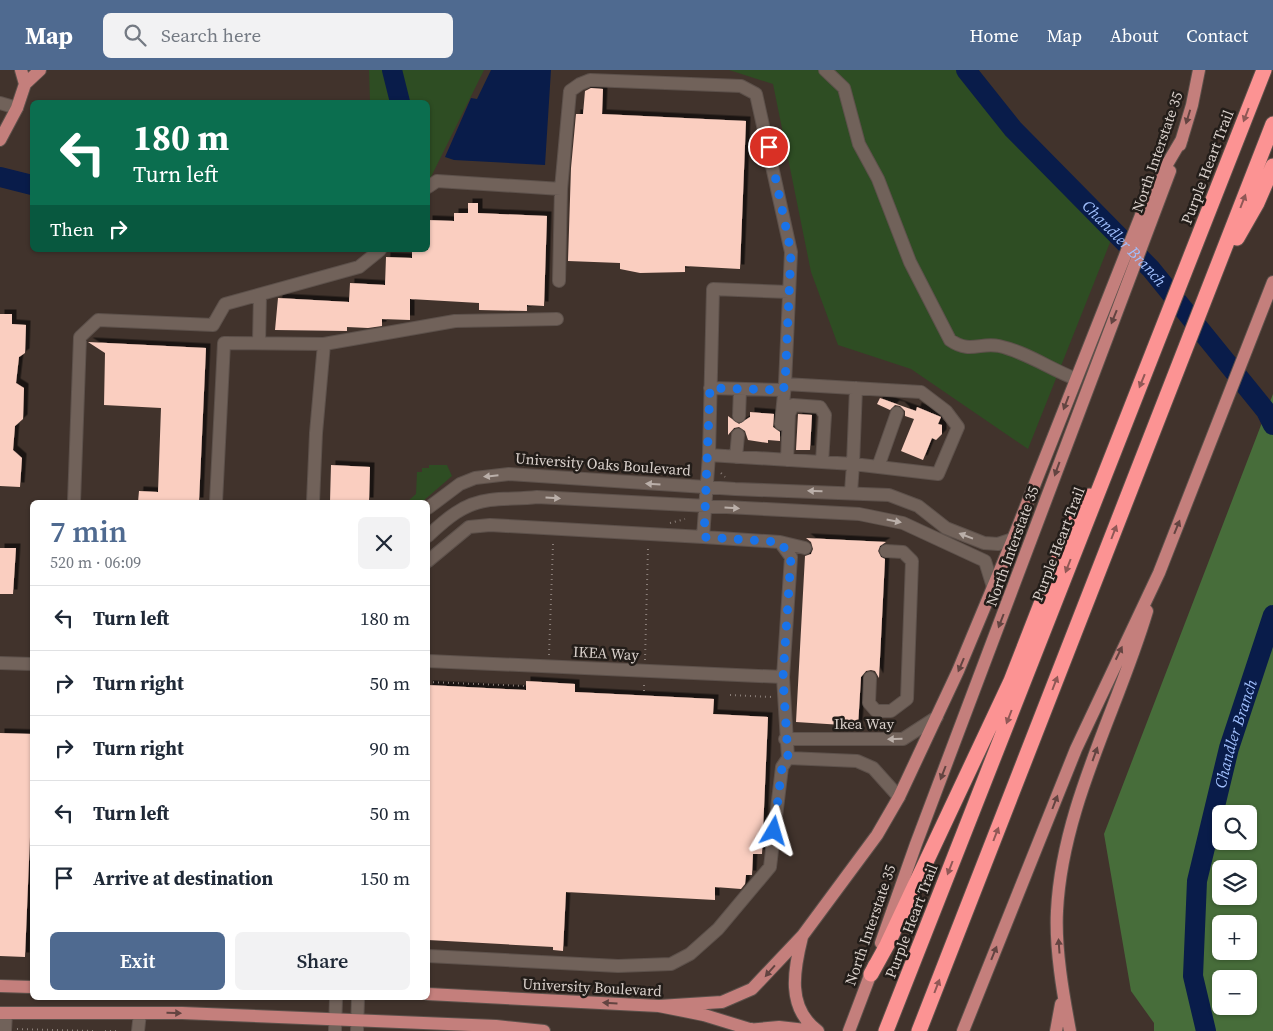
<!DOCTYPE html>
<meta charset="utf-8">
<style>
:root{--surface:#fff;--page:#f2f2f3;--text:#1f2937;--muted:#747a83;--line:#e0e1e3;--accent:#4f6a90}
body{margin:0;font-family:"Source Serif 4",serif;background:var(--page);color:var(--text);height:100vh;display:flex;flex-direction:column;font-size:19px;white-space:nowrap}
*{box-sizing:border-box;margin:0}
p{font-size:16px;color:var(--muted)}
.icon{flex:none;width:28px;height:28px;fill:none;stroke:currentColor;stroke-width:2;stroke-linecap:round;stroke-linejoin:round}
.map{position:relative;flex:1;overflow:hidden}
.drawer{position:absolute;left:30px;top:430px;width:400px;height:500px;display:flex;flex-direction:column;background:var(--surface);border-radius:8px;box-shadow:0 1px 4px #0004}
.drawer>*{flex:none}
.guide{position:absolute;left:30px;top:30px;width:400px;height:152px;border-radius:8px;box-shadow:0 1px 4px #0004;background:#0b6e4f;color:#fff;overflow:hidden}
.controls{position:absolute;left:1212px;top:735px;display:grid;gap:10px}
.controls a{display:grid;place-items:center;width:45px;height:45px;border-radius:8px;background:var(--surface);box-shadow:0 1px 4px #0004;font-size:25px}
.pin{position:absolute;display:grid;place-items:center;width:42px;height:42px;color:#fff;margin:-21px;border:2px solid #fff;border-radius:50%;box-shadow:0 1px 5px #0007}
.me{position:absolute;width:55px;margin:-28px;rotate:7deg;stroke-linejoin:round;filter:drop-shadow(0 0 4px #0008)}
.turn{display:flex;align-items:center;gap:18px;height:105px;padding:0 20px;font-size:22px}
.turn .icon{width:65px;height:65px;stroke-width:2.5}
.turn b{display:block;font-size:35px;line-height:42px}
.then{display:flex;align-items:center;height:48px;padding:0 20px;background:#0003;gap:10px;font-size:19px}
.round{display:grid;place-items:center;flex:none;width:52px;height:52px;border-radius:8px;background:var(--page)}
.headline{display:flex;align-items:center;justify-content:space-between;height:85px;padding:0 20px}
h1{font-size:30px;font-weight:600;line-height:38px;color:var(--accent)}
.action{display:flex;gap:10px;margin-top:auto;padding:10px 20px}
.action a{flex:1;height:58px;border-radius:8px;background:var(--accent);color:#fff;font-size:20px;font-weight:600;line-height:58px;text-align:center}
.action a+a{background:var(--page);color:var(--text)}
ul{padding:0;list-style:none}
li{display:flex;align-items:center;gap:15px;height:65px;padding:0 20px;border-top:1px solid var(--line)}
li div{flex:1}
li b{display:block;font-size:19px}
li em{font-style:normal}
header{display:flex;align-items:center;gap:30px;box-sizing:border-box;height:70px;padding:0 25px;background:var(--accent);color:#fff}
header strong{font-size:24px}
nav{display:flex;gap:28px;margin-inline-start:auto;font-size:18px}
.search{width:350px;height:45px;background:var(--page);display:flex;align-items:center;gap:12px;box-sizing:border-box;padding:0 18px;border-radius:8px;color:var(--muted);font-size:19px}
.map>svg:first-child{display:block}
.green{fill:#2e4d23}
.forest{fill:#476d3a;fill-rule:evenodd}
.water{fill:#091c4a}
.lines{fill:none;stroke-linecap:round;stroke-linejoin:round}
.river{stroke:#091c4a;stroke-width:20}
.building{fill:#facec0;filter:url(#shadow)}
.minor-casing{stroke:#5d514b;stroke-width:14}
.major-casing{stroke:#5d514b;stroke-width:14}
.highway-casing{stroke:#5d514b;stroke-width:17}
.path{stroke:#897d77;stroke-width:2;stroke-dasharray:1 4;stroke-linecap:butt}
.minor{stroke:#71625a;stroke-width:12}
.major{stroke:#c47f7c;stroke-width:12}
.highway{stroke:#fc9393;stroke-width:15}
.oneway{fill:#905856}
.oneway2{fill:#634441}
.oneway3{fill:#baafa9}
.route{stroke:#1a73e8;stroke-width:9;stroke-dasharray:0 16.2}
.labels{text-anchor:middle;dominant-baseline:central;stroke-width:5;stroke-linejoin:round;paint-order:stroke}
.street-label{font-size:15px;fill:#d9d0cb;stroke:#231d19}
.water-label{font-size:16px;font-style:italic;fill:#a0bffd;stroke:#231d19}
</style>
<header>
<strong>Map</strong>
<div class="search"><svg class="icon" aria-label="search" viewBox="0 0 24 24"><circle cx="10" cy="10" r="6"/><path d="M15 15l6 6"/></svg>Search here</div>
<nav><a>Home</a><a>Map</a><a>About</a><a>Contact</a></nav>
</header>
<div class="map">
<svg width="1273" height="961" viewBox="0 0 1273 961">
<defs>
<filter id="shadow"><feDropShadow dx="4.5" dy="-4.5" stdDeviation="0" flood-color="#0009"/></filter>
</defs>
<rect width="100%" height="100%" fill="#41332c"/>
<path class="green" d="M369 0H484L428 113V32H370Z
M729 0H976L1001 38 1115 160 1028 379 911 299 838 275 811 202 773 14Z
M429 395H447L452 406 422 432H407L416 424 417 402H422V398H429Z"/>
<path class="forest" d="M1273 324V961H1154V953L1131 921 1104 764ZM1221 744H1249V771H1221ZM1221 799H1249V826H1221ZM1221 854H1249V881H1221ZM1221 909H1249V936H1221Z"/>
<path class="water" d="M491 0H551L545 95 454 90 445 87 471 28 477 29Z"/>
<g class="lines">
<g class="river">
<path d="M392 0 400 32"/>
<path id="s1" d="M966 0 1013 59 1151 199 1266 341 1273 355"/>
<path d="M0 107 32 115"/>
<path id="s2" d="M1206 961 1193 906 1197 811 1229 678 1273 545"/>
</g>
</g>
<path class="building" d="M591 18 603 19 602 44 746 51 740 199 685 196V202L640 203 620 199V193L568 191 571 98 576 44H583L585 21Z
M468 133H478V143L547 146 544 236 527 235V241L479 240V233L410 229V250L382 249V256L368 258 347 257V261L275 260 278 228 349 232 350 213 385 215 386 187 412 188V180H428V150L454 151V143H468Z
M0 244H12V254L26 255 25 283 19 287 16 313 24 318 23 349 15 356 13 380 22 388 20 417 0 416Z
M88 272 206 278 199 432H138L139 421 158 422 161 338 104 335 105 283Z
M880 328 916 341 917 337 941 347 938 354 942 355V364L936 370 932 368 923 390 901 381 914 349 905 346V341L900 336 895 335 890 340 877 334Z
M750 342 774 344 773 357 780 362V371L768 370V373L748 370 745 361 739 357 734 358 728 365V346L739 354 750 347Z
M798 344 812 345 810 380H796Z
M331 395 370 397 369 432H330Z
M806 468 886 472 880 476 878 481 881 487 885 489 879 608 875 601 871 600 866 601 861 607 858 656 796 652 805 486 811 484 813 479 811 472Z
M0 478H16L13 524H0Z
M526 611 575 614V622L714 629 713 644 768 647 762 784H753L752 805H746L745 814 741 819 715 817V830L566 822 563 881 553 880V877L428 870V615L526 620Z
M0 663 32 664V719L25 887 0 886Z"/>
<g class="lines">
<g class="minor-casing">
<path id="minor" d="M825 0 844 18 859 74 878 109 910 192 950 270C970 284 980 272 999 276 1026 282 1050 299 1076 309
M0 33 17 38
M428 117 437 111 561 119 570 21 580 14 590 10 741 16 756 24 791 182 785 314 921 322 946 341 958 357 938 404 853 394 851 422
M559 211 561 119
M259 273 260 225
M324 274 455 251 557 249
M710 318 783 320
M739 346 740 320
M781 354 785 314
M709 385 713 219 789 222
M736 387 738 365
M787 390 789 344 793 335 820 337 825 345 822 392
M878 397 897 343
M74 432 80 267 98 250 213 255 225 234 359 197 380 180
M216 432 224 273 324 274 316 363 313 432
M428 438 460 414 475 408 509 404 735 419 889 425 918 436 946 458 984 473 998 474 1013 469
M428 466C446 449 464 433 490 430 506 428 521 429 537 427L859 444 903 453 985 491 993 517
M780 472 805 478
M428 491 469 457 490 455 703 467
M428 591 783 607
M0 593 32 594
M870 608 869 633 876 641H891L907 629 912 491 903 482 886 481
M785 669H903L937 647
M788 688 857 691 873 698 899 727
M428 886 618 896 671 894 690 884 718 859 770 797 782 697 788 688 783 607 791 487 780 472 703 467 709 385 853 394 856 318
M5 961 6 943
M138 961 140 943
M335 961 336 928
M357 961 358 928"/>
</g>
<g class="major-casing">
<path id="major" d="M21 0 25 14
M0 70 17 38 25 14 40 0
M1180 75 1192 35 1199 0
M802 867C794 899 786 938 818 961
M881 873 916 774 1170 101
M0 916 32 917
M428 924 659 936 704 945 756 961
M659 936 722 932 752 919 803 865 877 765 899 727 958 601 1013 469 1149 125 1182 69
M0 943H182L496 956 544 961
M747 960 779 957 814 961
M849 961 874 895
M963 961 1076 679 1159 503 1273 212
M1056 961 1061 934
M1070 961C1063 924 1055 878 1057 841 1062 737 1118 639 1147 541"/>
</g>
<g class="highway-casing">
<path id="highway" d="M1237 168 1257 133 1273 96
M871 904 887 875 1011 611 1075 447 1089 426
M886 961 1264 0
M919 961 1273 54"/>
</g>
<path class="path" d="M721 403 725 407
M670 453 685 449
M549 585 553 474
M645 590 648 478
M428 612 526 616
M644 621V613
M730 625 773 627
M17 959 93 961
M105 961H116"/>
<use href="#minor" class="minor"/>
<use href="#major" class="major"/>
<use href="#highway" class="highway"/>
</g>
<defs><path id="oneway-solid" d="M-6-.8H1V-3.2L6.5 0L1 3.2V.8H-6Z" transform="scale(1.25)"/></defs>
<g class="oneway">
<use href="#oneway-solid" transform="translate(1246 45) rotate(111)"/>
<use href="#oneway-solid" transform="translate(1243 131) rotate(-69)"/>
<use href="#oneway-solid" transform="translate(1142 311) rotate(112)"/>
<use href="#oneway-solid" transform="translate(1114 462) rotate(-69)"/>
<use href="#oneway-solid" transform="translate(1068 496) rotate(111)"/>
<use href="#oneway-solid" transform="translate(1055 613) rotate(-69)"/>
<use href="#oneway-solid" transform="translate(1009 647) rotate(111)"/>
<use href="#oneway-solid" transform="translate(996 764) rotate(-69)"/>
<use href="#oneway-solid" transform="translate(950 798) rotate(111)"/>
<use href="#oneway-solid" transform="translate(937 916) rotate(-69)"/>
</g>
<g class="oneway2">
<use href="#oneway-solid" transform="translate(1188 47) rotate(107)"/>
<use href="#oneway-solid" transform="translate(1114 247) rotate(112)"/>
<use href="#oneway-solid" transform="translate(1066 333) rotate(111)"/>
<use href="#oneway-solid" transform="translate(1057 399) rotate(110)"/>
<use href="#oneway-solid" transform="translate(1177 457) rotate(-68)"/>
<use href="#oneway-solid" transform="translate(1001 551) rotate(111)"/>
<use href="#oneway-solid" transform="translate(1119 583) rotate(-64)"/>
<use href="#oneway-solid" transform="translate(961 595) rotate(113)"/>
<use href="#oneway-solid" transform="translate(1095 684) rotate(-70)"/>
<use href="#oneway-solid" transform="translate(943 703) rotate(111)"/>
<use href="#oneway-solid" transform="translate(1055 732) rotate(-69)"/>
<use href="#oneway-solid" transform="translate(1059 876) rotate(-94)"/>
<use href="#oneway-solid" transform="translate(994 883) rotate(-68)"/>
<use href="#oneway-solid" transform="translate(770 901) rotate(131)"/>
<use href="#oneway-solid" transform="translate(610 933) rotate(-177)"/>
<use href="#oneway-solid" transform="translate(174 943) rotate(1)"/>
</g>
<g class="oneway3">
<use href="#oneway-solid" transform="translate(491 406) rotate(174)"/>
<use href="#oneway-solid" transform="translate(653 414) rotate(-176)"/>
<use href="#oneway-solid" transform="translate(815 421) rotate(-179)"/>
<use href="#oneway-solid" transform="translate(553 428) rotate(3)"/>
<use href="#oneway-solid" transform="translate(732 438) rotate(3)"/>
<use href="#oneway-solid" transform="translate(894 451) rotate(11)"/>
<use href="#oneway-solid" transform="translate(966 466) rotate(-159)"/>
<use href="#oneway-solid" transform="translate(895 669) rotate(179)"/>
</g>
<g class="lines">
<path class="route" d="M769 77 791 182 785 314 783 320 710 318 704 467 780 472 791 487 783 607 788 688 782 697 774 761"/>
</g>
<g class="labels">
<g class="street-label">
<text transform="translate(1157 82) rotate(-71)">North Interstate 35</text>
<text transform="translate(1207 97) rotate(-69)">Purple Heart Trail</text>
<text transform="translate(603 394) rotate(4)">University Oaks Boulevard</text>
<text transform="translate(1058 474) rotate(-69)">Purple Heart Trail</text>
<text transform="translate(1012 476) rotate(-70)">North Interstate 35</text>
<text transform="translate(606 583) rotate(3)">IKEA Way</text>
<text x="864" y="653">Ikea Way</text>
<text transform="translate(911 851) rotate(-69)">Purple Heart Trail</text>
<text transform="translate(870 855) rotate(-71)">North Interstate 35</text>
<text transform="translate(592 917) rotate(3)">University Boulevard</text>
</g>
<g class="water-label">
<text stroke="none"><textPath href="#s1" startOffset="235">Chandler Branch</textPath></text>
<text stroke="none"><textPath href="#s2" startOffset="304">Chandler Branch</textPath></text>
</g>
</g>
</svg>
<div class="controls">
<a><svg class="icon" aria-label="search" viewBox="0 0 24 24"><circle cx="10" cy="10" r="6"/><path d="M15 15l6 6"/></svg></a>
<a><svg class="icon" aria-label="layers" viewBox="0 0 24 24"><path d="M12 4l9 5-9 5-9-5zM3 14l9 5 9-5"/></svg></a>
<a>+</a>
<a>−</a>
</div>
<div class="pin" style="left:769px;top:77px;background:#d93025"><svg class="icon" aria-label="arrive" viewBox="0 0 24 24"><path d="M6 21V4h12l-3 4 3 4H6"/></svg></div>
<svg class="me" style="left:774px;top:761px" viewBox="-20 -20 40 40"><path d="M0-17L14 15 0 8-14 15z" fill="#1a73e8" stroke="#fff" stroke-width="4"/></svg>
<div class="guide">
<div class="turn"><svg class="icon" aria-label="left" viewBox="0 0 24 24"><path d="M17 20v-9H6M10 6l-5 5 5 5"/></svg><div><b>180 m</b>Turn left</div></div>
<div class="then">Then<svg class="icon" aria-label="right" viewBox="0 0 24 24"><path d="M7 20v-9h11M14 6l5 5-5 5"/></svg></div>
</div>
<section class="drawer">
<div class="headline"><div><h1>7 min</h1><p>520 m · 06:09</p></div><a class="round"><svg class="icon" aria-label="close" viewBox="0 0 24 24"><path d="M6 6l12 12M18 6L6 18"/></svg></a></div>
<ul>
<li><svg class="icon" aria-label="left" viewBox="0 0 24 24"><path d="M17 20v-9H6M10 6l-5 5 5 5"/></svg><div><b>Turn left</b></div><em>180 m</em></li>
<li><svg class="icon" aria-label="right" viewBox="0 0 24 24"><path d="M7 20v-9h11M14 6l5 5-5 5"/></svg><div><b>Turn right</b></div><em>50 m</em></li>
<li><svg class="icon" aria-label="right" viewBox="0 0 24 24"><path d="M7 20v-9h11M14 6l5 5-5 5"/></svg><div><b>Turn right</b></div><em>90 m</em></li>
<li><svg class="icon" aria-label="left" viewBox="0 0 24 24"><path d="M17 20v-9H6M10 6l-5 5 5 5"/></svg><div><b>Turn left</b></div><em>50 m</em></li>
<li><svg class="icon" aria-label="arrive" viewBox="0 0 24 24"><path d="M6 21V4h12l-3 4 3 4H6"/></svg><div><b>Arrive at destination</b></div><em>150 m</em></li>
</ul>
<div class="action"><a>Exit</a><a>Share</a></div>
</section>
</div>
